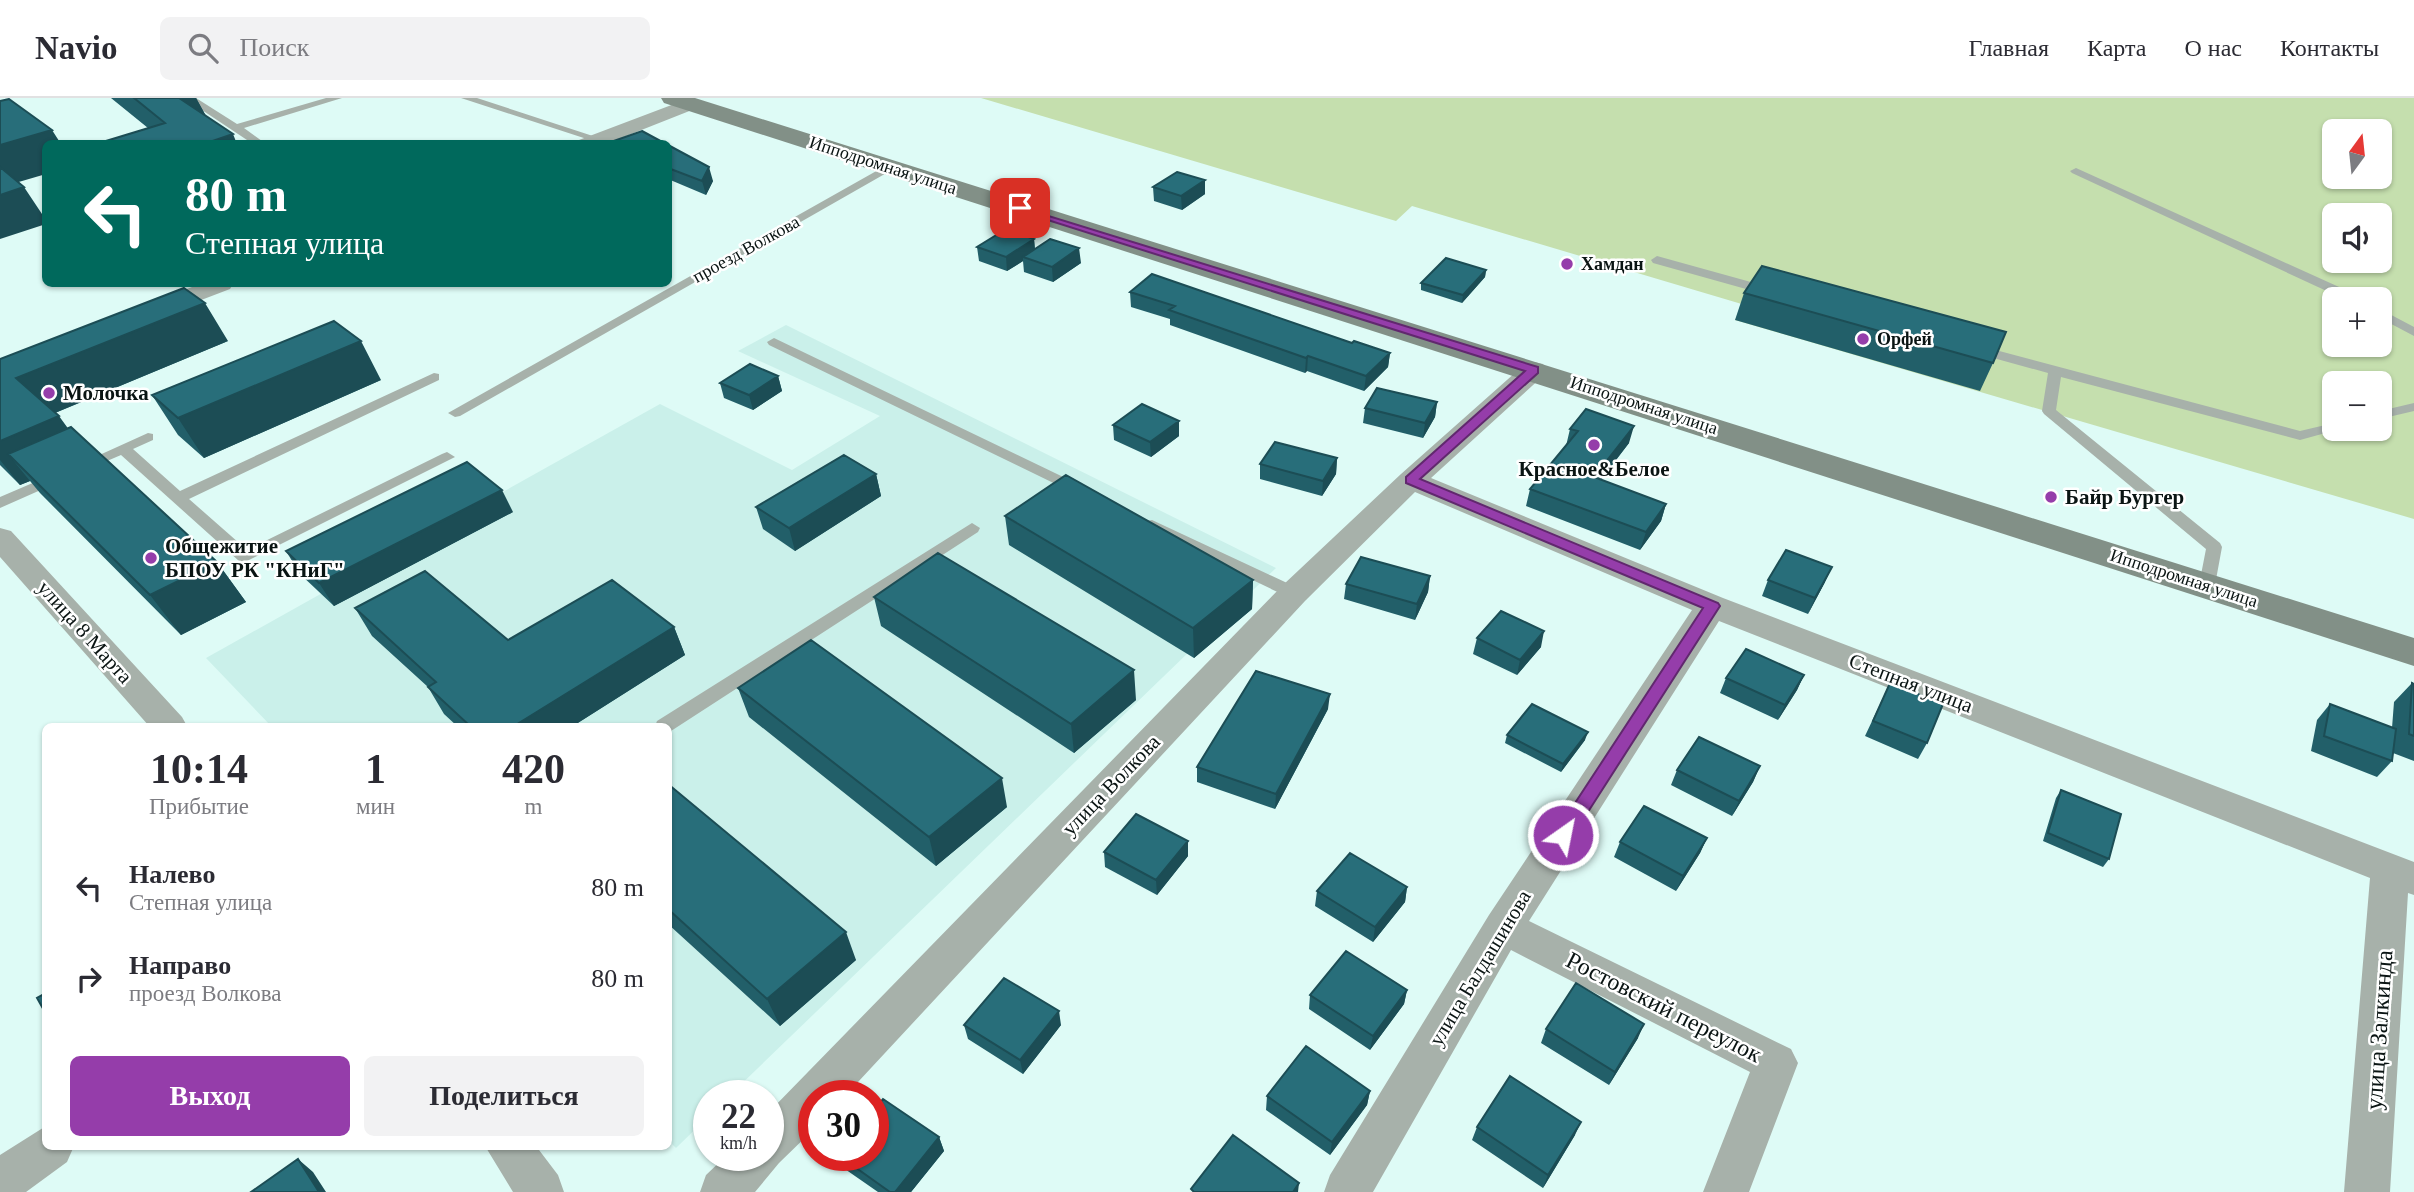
<!DOCTYPE html>
<html lang="ru">
<meta charset="utf-8">
<style>
:root{--surface:#fff;--page:#f2f2f3;--text:#2b2b33;--muted:#7c7c81;--line:#e1e1e2;--accent:#953daa}
body{margin:0;font-family:Georgia,serif;background:var(--page);color:var(--text);height:100vh;display:flex;flex-direction:column;font-size:26px;white-space:nowrap}
*{box-sizing:border-box;margin:0}
p{font-size:23px;color:var(--muted)}
.icon{flex:none;width:38px;height:38px;fill:none;stroke:currentColor;stroke-width:2;stroke-linecap:round;stroke-linejoin:round}
.map{position:relative;flex:1;overflow:hidden}
.sheet{position:absolute;left:42px;top:625px;width:630px;height:427px;display:flex;flex-direction:column;background:var(--surface);border-radius:10px;box-shadow:0 2px 5px #0004}
.sheet>*{flex:none}
.top-card{position:absolute;left:42px;top:42px;width:630px;height:147px;border-radius:10px;box-shadow:0 2px 5px #0004;background:#00695c;color:#fff;overflow:hidden}
.needle{width:46px;rotate:15deg}
.tools{position:absolute;left:2322px;top:21px;display:grid;gap:14px}
.tools a{display:grid;place-items:center;width:70px;height:70px;border-radius:10px;background:var(--surface);box-shadow:0 2px 5px #0004;font-size:35px}
.speed{position:absolute;left:693px;top:982px;display:flex;gap:14px;font-size:35px;font-weight:700;text-align:center}
.speed>*{display:grid;place-content:center;width:91px;height:91px;border-radius:50%;background:var(--surface);box-shadow:0 2px 5px #0004;line-height:1}
.speed small{font-size:18px;font-weight:400}
.speed .limit{border:10px solid #d22;background:#fff;color:#111}
.pin{position:absolute;display:grid;place-items:center;width:60px;height:60px;color:#fff;margin:-30px;border-radius:14px;box-shadow:0 4px 10px #0006}
.me{position:absolute;width:77px;margin:-38px;rotate:33deg;stroke-linejoin:round;filter:drop-shadow(0 0 5px #0008)}
.turn{display:flex;align-items:center;gap:24px;height:147px;padding:0 28px;font-size:32px}
.turn .icon{width:91px;height:91px;stroke-width:2.5}
.turn b{display:block;font-size:49px;line-height:60px}
.eta{display:flex;justify-content:space-evenly;align-items:center;height:119px;text-align:center}
.eta b{font-size:42px;font-weight:700;line-height:49px}
.button{display:flex;gap:14px;margin-top:auto;padding:14px 28px}
.button a{flex:1;height:80px;border-radius:10px;background:var(--accent);color:#fff;font-size:28px;font-weight:700;line-height:80px;text-align:center}
.button a+a{background:var(--page);color:var(--text)}
ul{padding:0;list-style:none}
li{display:flex;align-items:center;gap:21px;height:91px;padding:0 28px}
li div{flex:1}
li b{display:block;font-size:26px}
li em{font-style:normal}
header{display:flex;align-items:center;gap:42px;box-sizing:border-box;height:98px;padding:0 35px;background:var(--surface);border-bottom:2px solid var(--line)}
header strong{font-size:33px}
nav{display:flex;gap:38px;margin-inline-start:auto;font-size:24px}
.search{width:490px;height:63px;background:var(--page);display:flex;align-items:center;gap:18px;box-sizing:border-box;padding:0 24px;border-radius:10px;color:var(--muted);font-size:26px}
.map>svg:first-child{display:block}
.built{fill:#caf0ea}
.green{fill:#c5dfae;fill-rule:evenodd}
.lines{fill:none;stroke-linecap:round;stroke-linejoin:round}
.service{fill:#a7b1aa;fill-rule:evenodd}
.minor{fill:#a7b1aa;fill-rule:evenodd}
.secondary{fill:#829087;fill-rule:evenodd}
.wall{fill:#225f69}
.shaded-wall{fill:#1c4d55}
.building{fill:#286e7a;stroke:#1c4d55;stroke-width:2}
.route{fill:#953daa;stroke:#61286e;stroke-width:2}
.poi-dot{fill:#953daa;stroke:#fff;stroke-width:2.5}
.labels{text-anchor:middle;dominant-baseline:central;stroke-width:5;stroke-linejoin:round;paint-order:stroke}
.far-street-label{font-size:18px;fill:#0a1413;stroke:#fff}
.far-poi-label{font-size:18px;font-weight:bold;fill:#0a1413;stroke:#fff;text-anchor:start}
.poi-label{font-size:21px;font-weight:bold;fill:#0a1413;stroke:#fff;text-anchor:start}
.street-label{font-size:21px;fill:#0a1413;stroke:#fff}
.near-street-label{font-size:24px;fill:#0a1413;stroke:#fff}
</style>
<header>
<strong>Navio</strong>
<div class="search"><svg class="icon" aria-label="search" viewBox="0 0 24 24"><circle cx="10" cy="10" r="6"/><path d="M15 15l6 6"/></svg>Поиск</div>
<nav><a>Главная</a><a>Карта</a><a>О нас</a><a>Контакты</a></nav>
</header>
<div class="map">
<svg width="2414" height="1094" viewBox="0 0 2414 1094">
<rect width="100%" height="100%" fill="#defbf6"/>
<path class="built" d="M786 227 1276 470 730 997 709 998V1018L676 1050 668 1042V628H271L206 560 660 306 792 372 880 318 738 253Z"/>
<path class="green" d="M981 0H2414V421L1735 222 1745 207 1412 108 1396 123ZM2334 33H2380V79H2334ZM2334 117H2380V163H2334ZM2334 201H2380V247H2334ZM2334 285H2380V331H2334Z"/>
<g class="lines">
<path class="service" d="M184 0H196L237 26 326 0H342L244 30 266 46H253Z
M461 0H477L602 41 593 43Z
M887 67 897 69 460 318 455 319 448 315Z
M2076 70 2359 198 2360 201H2344L2072 75 2070 73Z
M1657 158 1776 191 1777 194 1771 198 1653 165 1651 162Z
M2380 211 2414 229V238L2380 220Z
M774 240 1084 389 1087 392 1079 397 1074 395 769 247 767 244Z
M1973 246 2300 333 2334 325V331H2340L2300 342 2061 279 2056 312 2220 445 2222 449 2215 487 2207 493 2199 487 2206 451 2044 316 2042 313 2048 275 1968 253V247Z
M434 275 439 276V282L189 401 247 452 442 356 447 354 455 359 245 464 239 463 121 357 86 372 81 374 73 369 148 335 153 336V342L133 351 180 393Z
M2414 305V313L2380 321V313Z
M56 375 64 380 61 383 0 410V399Z
M1152 422 1300 491 1302 495 1300 499H1288L1146 431 1144 427 1146 423Z
M972 425 980 430 978 434 671 633 668 628H655L657 623Z"/>
<path class="minor" d="M690 0 697 2 700 6 697 10 606 46H576L579 42Z
M200 186H233L230 191 162 217H144L141 212 144 207Z
M1534 264 1543 266 1547 272 1543 278 1431 380 1723 500 2414 764V797L2408 795 2390 1094H2344L2370 780 1719 523 1529 823 1791 951 1798 965 1749 1094H1703L1750 974 1511 852 1373 1094H1324L1330 1077 1489 817 1692 512 1415 394 1305 503 845 998H814V1031L779 1065 755 1094H700L706 1077 727 1057H768V1015L1283 487 1401 376 1525 266Z
M0 430 11 433 182 619 187 628H149L0 459Z
M46 1028V1048H74L67 1064 26 1094H0V1057Z
M485 1048H536L558 1077 564 1094H513Z"/>
<path class="secondary" d="M661 0H695L2414 540V568L664 5Z"/>
</g>
<path class="wall" d="M111 0H196L206 18 148 30Z
M668 47 713 83 706 97 668 81Z
M1205 82V96L1182 112 1154 103 1153 89Z
M1034 141 1035 151 1081 165 1053 184 1024 174 1023 163 1007 173 979 163 977 149Z
M1486 172 1485 179 1462 205 1421 192V185Z
M1130 194 1390 255 1388 269 1364 293 1307 273 1305 275 1170 227V221L1131 209Z
M1744 195 1993 265 1980 293 1735 222Z
M228 243 55 315 68 331 217 464 246 504 181 537 40 395 30 383 20 387 0 367V261Z
M778 278 782 293 753 312 724 300 720 285Z
M381 282 204 360 178 337 152 297Z
M1437 304 1435 319 1423 340 1363 325 1365 310Z
M1179 323V338L1151 359 1114 342 1113 327Z
M1570 331 1629 345 1601 382 1666 406 1661 423 1640 452 1526 408 1530 391 1566 348Z
M1337 360 1336 376 1322 398 1260 381V366Z
M876 376 881 398 795 453 763 431 756 409Z
M513 414 334 508 300 476 286 453Z
M1005 418 1253 482 1252 511 1194 560 1009 447Z
M1430 478 1428 494 1415 522 1344 501 1346 486Z
M1768 482 1825 484 1808 516 1762 498Z
M874 499 1136 602 1074 655 881 528Z
M355 510 508 542 674 529 685 557 573 628H457L444 616 428 589 372 538Z
M1477 540 1541 549 1517 577 1473 556Z
M1804 577 1797 592 1778 622 1720 595 1726 580Z
M1890 585 1927 645 1918 661 1865 638Z
M2412 585 2414 586V663L2393 655 2392 663 2377 679 2311 653 2317 622 2330 606 2392 630 2394 604Z
M738 590 1007 709 936 768 749 619Z
M1328 611 1275 711 1197 684V669Z
M1507 637 1585 642 1561 674 1505 645Z
M1760 668 1753 684 1732 718 1671 687 1677 672Z
M668 686 856 862 780 928 668 826Z
M2061 692 2109 761 2103 769 2043 743 2056 700Z
M1707 740 1700 755 1676 793 1614 759 1620 744Z
M1188 743V758L1157 797 1105 769 1104 754Z
M1407 789 1405 804 1373 844 1315 808 1317 793Z
M1407 892 1404 906 1370 952 1309 911 1310 897Z
M964 927H1061L1023 976 968 941Z
M1546 931 1638 940 1609 987 1541 945Z
M1370 993 1367 1007 1330 1057 1266 1012 1267 998Z
M1477 1029 1575 1037 1543 1090 1472 1042Z
M939 1039 944 1053 911 1094H878L842 1069 837 1057H873Z"/>
<path class="shaded-wall" d="M178 0H196L212 29Z
M52 32 61 46H46V76L5 88 0 81V47Z
M233 36 237 46H204Z
M709 69 713 83 706 97 702 83Z
M1205 82V96L1182 112 1181 98Z
M24 89 46 122V126L0 141V97Z
M1034 141 1035 155 1023 159V163L1007 173 1006 159Z
M1079 150 1081 165 1053 184 1052 169Z
M1486 172 1485 179 1462 205 1463 197Z
M205 205 228 243 45 319 16 280Z
M361 243 381 282 204 360 178 320Z
M1390 255 1388 269 1364 293 1366 278Z
M1308 258 1307 273 1305 275 1306 260Z
M778 278 782 293 753 312 749 297Z
M1437 304 1435 319 1423 340 1425 325Z
M59 318 88 358 8 356 30 383 20 387 0 362V343Z
M1179 323V338L1151 359 1150 344Z
M1634 328 1629 345 1589 396 1594 379Z
M1337 360 1336 376 1322 398 1323 383Z
M876 376 881 398 795 453 789 430Z
M502 392 513 414 334 508 319 485Z
M1666 406 1661 423 1640 452 1646 434Z
M217 464 246 504 181 537 150 497Z
M1832 469 1825 484 1808 516 1815 500Z
M1430 478 1428 494 1415 522 1417 506Z
M1253 482 1252 511 1194 560 1193 530Z
M674 529 685 557 573 628H514Z
M1544 533 1541 549 1517 577 1520 562Z
M1134 572 1136 602 1074 655 1071 626Z
M1804 577 1797 592 1778 622 1785 607Z
M1330 596 1328 611 1275 711 1276 696Z
M1588 634 1585 642 1561 674 1563 666Z
M1760 668 1753 684 1732 718 1739 703Z
M1002 680 1007 709 936 768 929 739Z
M1707 740 1700 755 1676 793 1683 778Z
M1188 743V758L1157 797 1156 782Z
M1407 789 1405 804 1373 844 1375 829Z
M846 834 856 862 780 928 767 901Z
M1407 892 1404 906 1370 952 1373 938Z
M1059 913 1061 927 1023 976 1020 962Z
M1644 926 1638 940 1609 987 1615 974Z
M1370 993 1367 1007 1330 1057 1332 1044Z
M1581 1024 1575 1037 1543 1090 1548 1077Z
M939 1039 944 1053 911 1094H895Z
M298 1061 313 1074 326 1094H319Z
M1299 1085 1298 1094H1293Z"/>
<path class="building" d="M134 0H179L233 36 204 46H96L165 25Z
M9 1 52 32 0 47V3Z
M642 33 666 46 608 45Z
M668 47 709 69 702 83 668 70Z
M0 69 24 89 0 97Z
M1177 74 1205 82 1181 98 1153 89Z
M1006 131 1034 141 1006 159 977 149Z
M1050 141 1079 150 1052 169 1023 159Z
M1446 160 1486 172 1463 197 1421 185Z
M1762 168 2006 234 1993 265 1744 195Z
M1152 176 1352 245 1354 243 1390 255 1366 278 1308 258 1306 260 1169 212 1175 208 1130 194Z
M184 190 205 205 16 280 59 318 0 343V261Z
M334 223 361 243 178 320 152 297Z
M750 266 778 278 749 297 720 285Z
M1377 290 1437 304 1425 325 1365 310Z
M1142 306 1179 323 1150 344 1113 327Z
M1586 311 1634 328 1594 379 1666 406 1646 434 1530 391 1578 333 1570 331Z
M71 329 217 464 150 497 8 356Z
M1275 344 1337 360 1323 383 1260 366Z
M844 357 876 376 789 430 756 409Z
M467 364 502 392 319 485 286 453Z
M1066 377 1253 482 1193 530 1005 418Z
M1786 452 1832 469 1815 500 1768 482Z
M938 455 1134 572 1071 626 874 499Z
M1361 459 1430 478 1417 506 1346 486Z
M425 473 508 542 612 482 674 529 514 628H470L428 589 436 584 355 510Z
M1501 513 1544 533 1520 562 1477 540Z
M811 542 1002 680 929 739 738 590Z
M1746 551 1804 577 1785 607 1726 580Z
M1256 573 1330 596 1276 696 1197 669Z
M1890 585 1943 606 1927 645 1873 623Z
M2412 585 2414 586V638L2409 636Z
M1532 606 1588 634 1563 666 1507 637Z
M2330 606 2396 631 2392 663 2324 638Z
M1699 639 1760 668 1739 703 1677 672Z
M668 686 846 834 767 901 668 811Z
M2061 692 2121 716 2109 761 2048 735Z
M1644 708 1707 740 1683 778 1620 744Z
M1136 716 1188 743 1156 782 1104 754Z
M1350 755 1407 789 1375 829 1317 793Z
M1346 853 1407 892 1373 938 1310 897Z
M1004 880 1059 913 1020 962 964 927Z
M1576 885 1644 926 1615 974 1546 931Z
M46 895V916L37 900Z
M1306 948 1370 993 1332 1044 1267 998Z
M1510 978 1581 1024 1548 1077 1477 1029Z
M883 1001 939 1039 895 1094H890L838 1057H873V1013Z
M1233 1037 1299 1085 1293 1094H1194L1191 1091Z
M298 1061 319 1094H251Z"/>
<path class="route" d="M1016 108 1538 269V275L1420 381 1718 505 1720 508 1570 742 1563 744 1554 737 1703 510 1406 385V379L1525 273 1016 112Z"/>
<g class="poi-dot">
<circle cx="1567" cy="166" r="7"/>
<circle cx="1863" cy="241" r="7"/>
<circle cx="49" cy="295" r="7"/>
<circle cx="1594" cy="347" r="7"/>
<circle cx="2051" cy="399" r="7"/>
<circle cx="151" cy="460" r="7"/>
</g>
<g class="labels">
<g class="far-street-label">
<text transform="translate(883 67) rotate(18)">Ипподромная улица</text>
<text transform="translate(746 151) rotate(-29)">проезд Волкова</text>
<text transform="translate(1644 307) rotate(18)">Ипподромная улица</text>
<text transform="translate(2184 480) rotate(18)">Ипподромная улица</text>
</g>
<g class="far-poi-label">
<text x="1581" y="166">Хамдан</text>
<text x="1877" y="241">Орфей</text>
</g>
<g class="poi-label">
<text x="63" y="295">Молочка</text>
<text x="1594" y="371" text-anchor="middle">Красное&amp;Белое</text>
<text x="2065" y="399">Байр Бургер</text>
<text x="165" y="448">Общежитие<tspan x="165" dy="24">БПОУ РК "КНиГ"</tspan></text>
</g>
<g class="street-label">
<text transform="translate(85 534) rotate(48)">улица 8 Марта</text>
<text transform="translate(1911 585) rotate(21)">Степная улица</text>
<text transform="translate(1111 687) rotate(-46)">улица Волкова</text>
<text transform="translate(1480 870) rotate(-59)">улица Балдашинова</text>
</g>
<g class="near-street-label">
<text transform="translate(1664 909) rotate(27)">Ростовский переулок</text>
<text transform="translate(2379 932) rotate(-86)">улица Залкинда</text>
</g>
</g>
</svg>
<div class="tools">
<a><svg class="needle" viewBox="-14 -14 28 28"><path d="M0-13l5 13h-10z" fill="#e53935"/><path d="M0 13l5-13h-10z" fill="#7c7c81"/></svg></a>
<a><svg class="icon" aria-label="sound" viewBox="0 0 24 24"><path d="M4 9h4l5-4v14l-5-4H4zM17 9q2 3 0 6"/></svg></a>
<a>+</a>
<a>−</a>
</div>
<div class="speed"><div>22<small>km/h</small></div><div class="limit">30</div></div>
<div class="pin" style="left:1020px;top:110px;background:#d93025"><svg class="icon" aria-label="arrive" viewBox="0 0 24 24"><path d="M6 21V4h12l-3 4 3 4H6"/></svg></div>
<svg class="me" style="left:1563px;top:737px" viewBox="-20 -20 40 40"><circle r="17" fill="#953daa" stroke="#fff" stroke-width="3"/><path d="M0-11L8 9 0 5-8 9z" fill="#fff"/></svg>
<div class="top-card">
<div class="turn"><svg class="icon" aria-label="left" viewBox="0 0 24 24"><path d="M17 20v-9H6M10 6l-5 5 5 5"/></svg><div><b>80 m</b>Степная улица</div></div>
</div>
<section class="sheet">
<div class="eta">
<div><b>10:14</b><p>Прибытие</p></div>
<div><b>1</b><p>мин</p></div>
<div><b>420</b><p>m</p></div>
</div>
<ul>
<li><svg class="icon" aria-label="left" viewBox="0 0 24 24"><path d="M17 20v-9H6M10 6l-5 5 5 5"/></svg><div><b>Налево</b><p>Степная улица</p></div><em>80 m</em></li>
<li><svg class="icon" aria-label="right" viewBox="0 0 24 24"><path d="M7 20v-9h11M14 6l5 5-5 5"/></svg><div><b>Направо</b><p>проезд Волкова</p></div><em>80 m</em></li>
</ul>
<div class="button"><a>Выход</a><a>Поделиться</a></div>
</section>
</div>
